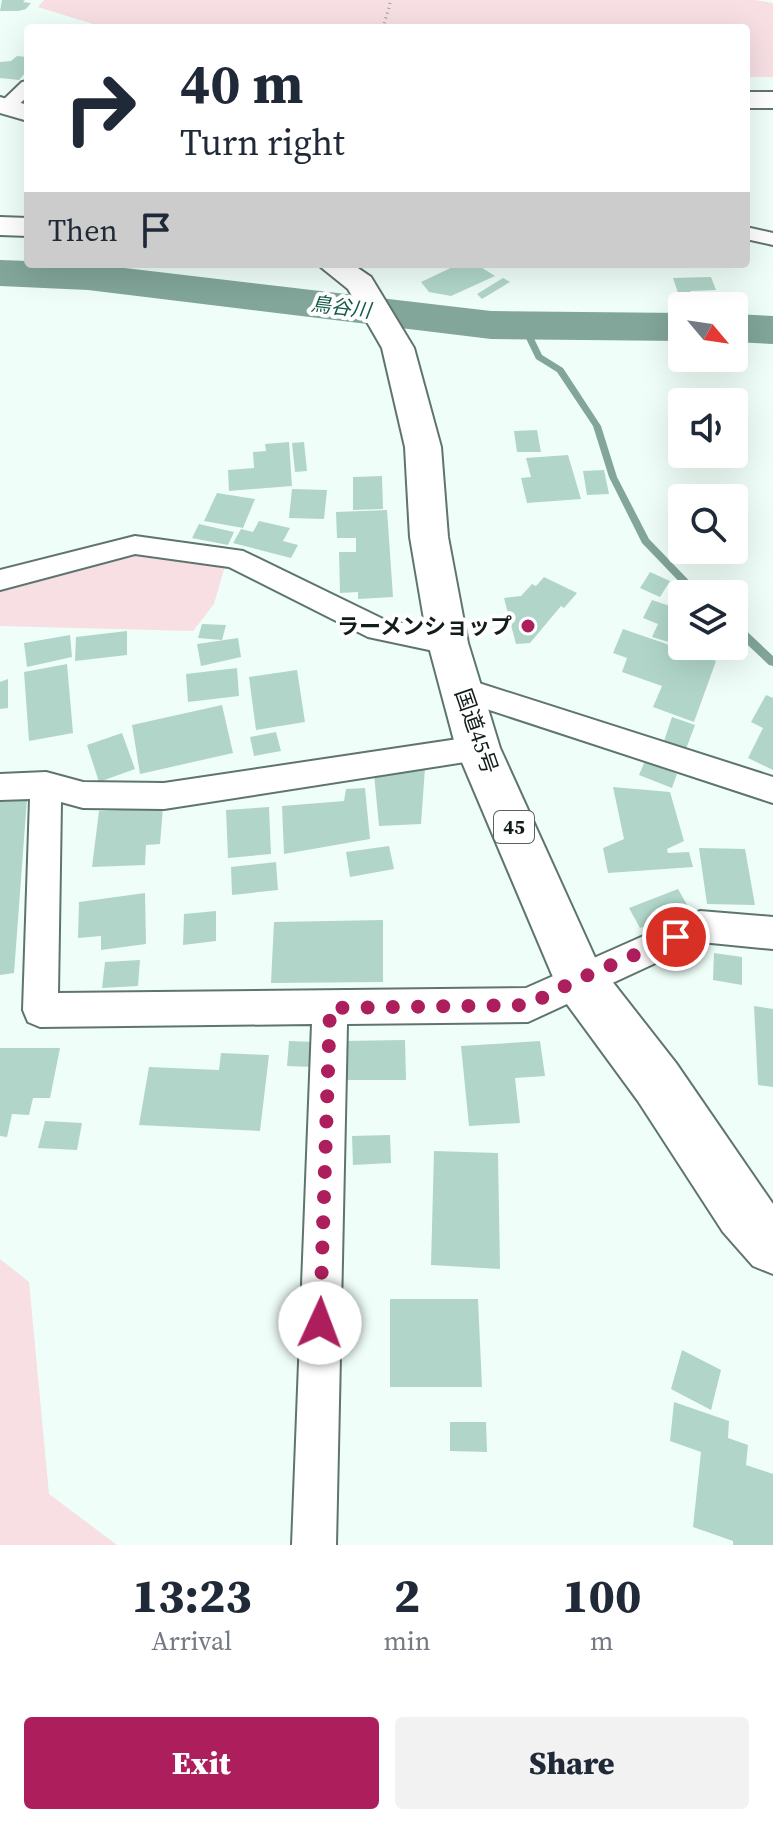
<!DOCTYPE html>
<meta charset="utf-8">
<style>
:root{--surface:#fff;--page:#f2f2f3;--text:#1f2937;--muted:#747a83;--accent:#ac1f5c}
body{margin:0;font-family:"Source Serif 4","Noto Sans JP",serif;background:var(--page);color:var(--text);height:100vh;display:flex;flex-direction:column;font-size:30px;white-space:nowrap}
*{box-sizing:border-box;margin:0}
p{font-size:26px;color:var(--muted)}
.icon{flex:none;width:44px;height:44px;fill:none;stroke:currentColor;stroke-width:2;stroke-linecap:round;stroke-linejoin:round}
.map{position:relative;height:1545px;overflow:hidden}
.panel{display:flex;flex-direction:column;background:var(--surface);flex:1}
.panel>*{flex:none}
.hud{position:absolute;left:24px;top:24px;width:726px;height:244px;border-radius:8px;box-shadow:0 8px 32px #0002;background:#fff;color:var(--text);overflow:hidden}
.needle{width:52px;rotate:119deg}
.tools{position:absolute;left:668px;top:292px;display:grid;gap:16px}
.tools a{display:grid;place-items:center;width:80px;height:80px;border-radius:8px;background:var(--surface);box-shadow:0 8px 32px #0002;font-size:40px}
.pin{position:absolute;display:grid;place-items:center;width:68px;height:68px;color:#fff;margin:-34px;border:4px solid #fff;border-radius:50%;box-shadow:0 2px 8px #0007}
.me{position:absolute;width:88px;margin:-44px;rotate:2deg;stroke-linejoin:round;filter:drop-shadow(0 0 6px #0008)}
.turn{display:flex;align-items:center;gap:28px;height:168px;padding:0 24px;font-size:36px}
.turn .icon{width:104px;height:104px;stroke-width:2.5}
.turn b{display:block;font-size:56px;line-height:68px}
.then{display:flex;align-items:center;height:76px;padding:0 24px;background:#0003;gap:16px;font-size:30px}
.eta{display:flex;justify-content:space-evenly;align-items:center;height:136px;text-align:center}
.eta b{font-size:48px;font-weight:800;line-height:56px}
.cta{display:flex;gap:16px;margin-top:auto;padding:16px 24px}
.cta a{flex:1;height:92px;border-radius:8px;background:var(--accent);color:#fff;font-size:32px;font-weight:800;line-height:92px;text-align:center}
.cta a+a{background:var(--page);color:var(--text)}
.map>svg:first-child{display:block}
.green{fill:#f7dfe4}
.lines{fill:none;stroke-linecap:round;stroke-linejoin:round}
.stream{fill:#82a69a;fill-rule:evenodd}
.river{fill:#82a69a;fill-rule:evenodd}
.building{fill:#b1d6c9}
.minor-casing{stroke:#5e756d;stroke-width:4}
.trunk-casing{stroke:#5e756d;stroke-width:4}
.motorway-casing{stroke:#5e756d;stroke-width:4}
.path{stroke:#919e99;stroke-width:3;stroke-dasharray:1 4;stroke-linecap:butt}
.minor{fill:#fff;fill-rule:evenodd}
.trunk{fill:#fff;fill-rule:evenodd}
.motorway{fill:#fff;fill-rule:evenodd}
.route{stroke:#ac1f5c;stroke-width:14;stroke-dasharray:0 25.2}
.poi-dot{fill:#ac1f5c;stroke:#fff;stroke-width:3}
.labels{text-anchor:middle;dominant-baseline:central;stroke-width:8;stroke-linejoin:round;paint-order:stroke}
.far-water-label{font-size:20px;font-style:italic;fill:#125a48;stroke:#fff}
.shield{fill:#fff;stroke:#5a615e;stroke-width:2}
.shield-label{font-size:20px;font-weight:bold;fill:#131d19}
.poi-label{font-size:22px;font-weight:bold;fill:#131d19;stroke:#fff;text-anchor:end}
.street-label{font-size:22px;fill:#131d19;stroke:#fff}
</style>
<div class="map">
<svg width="773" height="1545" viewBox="0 0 773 1545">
<rect width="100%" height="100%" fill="#effef8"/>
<path class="green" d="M44 0H754L773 3V77H746V28H106L38 7Z
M132 552 225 566 214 604 193 631 0 626V586Z
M0 1259 29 1282 49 1494 117 1545H0Z"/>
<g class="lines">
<path class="stream" d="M520 322H523L527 324 542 355 563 368 601 426 617 477 649 539 702 594H691L642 543 609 477 593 426 557 372 536 359 519 324Z
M734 622 738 623 773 656V666L769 665 734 632Z"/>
<path class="river" d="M0 260 28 261V264H91L491 311 682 313V341L491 339 88 290 0 286Z
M734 314 773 316V344L734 342Z"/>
</g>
<path class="building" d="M2 0H25L23 2 31 3 26 9 18 11H0Z
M17 56 28 57V70L19 80 0 78V62L11 61Z
M459 264H476L495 276 451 296 429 292 421 282Z
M711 277 716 290 690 291 692 295 679 296 673 278Z
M503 278 510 282 482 299 477 294Z
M537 430 541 452H517L514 431Z
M289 442 292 486 229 491 228 470 254 468 253 452 266 451 265 444Z
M304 442 307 471 295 472 292 443Z
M568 455 581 499 527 503 521 478 531 477 526 458Z
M604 470 609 494 587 495 583 471Z
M382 476 383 509 353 510V477Z
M292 489 327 490 324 519 289 518Z
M217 493 255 499 243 528 204 521Z
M387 510 393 597 358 599V592L340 593 339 552H356V538H337L336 512Z
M259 521 290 528 283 541 298 545 291 558 233 543 241 529 253 532Z
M199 524 234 532 228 545 192 538Z
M650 572 670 581 660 597 640 588Z
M544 577 577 593 564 608 561 606 530 643 516 644 504 598 521 596 532 584 536 586Z
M652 600 676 608 673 618 682 621V646L652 637 658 624 643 618Z
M202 624 226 625 222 640 198 638Z
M623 629 716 661 694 722 653 707 662 686 622 672 627 658 613 653Z
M127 631V655L75 661 76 637Z
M70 635 72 657 27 667 24 643Z
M238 638 241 657 201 666 197 644Z
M67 664 73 733 29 741 24 672Z
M237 668 239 696 188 702 186 674Z
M297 670 305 722 256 730 249 677Z
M8 679V708L0 709V682Z
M766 695 773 698V770L748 758 763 728 751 722Z
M222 705 233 753 140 774 132 725Z
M672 717 695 725 686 749 664 741Z
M276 732 281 751 254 756 250 737Z
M122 733 135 769 99 782 87 745Z
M645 761 677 774 672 788 639 775Z
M425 768 421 824 379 826 374 774Z
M613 787 670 792 684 841 667 849 668 853 689 852 693 867 608 873 603 848 624 839Z
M365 788 370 839 284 854 282 806 344 801 346 789Z
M27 799 14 973 0 975V802Z
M269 807 271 854 228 858 226 810Z
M163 808 160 844 146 845 145 865 92 867 99 811Z
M389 846 394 869 350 877 346 852Z
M699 848 745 849 755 905 707 904Z
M276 862 278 890 232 895 231 867Z
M678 889 690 910 640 928 629 908Z
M145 893 146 944 101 950V936L78 938 79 902Z
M216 911V941L183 945 184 914Z
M383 920V982L271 983 274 922Z
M714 953 742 957V985L713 980Z
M140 960 138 986 102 988 105 962Z
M754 1006 773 1009V1087L758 1085Z
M405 1040 406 1080H343V1041Z
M289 1041 315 1042 313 1067 287 1066Z
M540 1041 545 1076 515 1078 520 1123 469 1126 461 1046Z
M0 1048H60L50 1098H33L29 1115 12 1114 7 1137 0 1136Z
M221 1053 269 1055 260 1131 139 1125 149 1067 219 1070Z
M45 1121 82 1123 77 1150 38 1148Z
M390 1135 391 1163 353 1165 352 1136Z
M434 1151 498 1153 500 1269 431 1265Z
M390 1299H478L482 1387H390Z
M682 1350 721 1370 711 1410 671 1389Z
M674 1402 729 1421 728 1438 748 1445 746 1465 773 1474V1545H733V1541L693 1527 701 1452 670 1441Z
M450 1422H486L487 1452 450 1451Z"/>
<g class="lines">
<g class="minor-casing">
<path id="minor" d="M28 81V96L12 111H0V103L22 82Z
M746 227 773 233V245L746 239Z
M135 536 243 551 383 619 448 632 458 635 462 643 458 651 448 654 368 637 229 567 135 554 0 590V570Z
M463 678 773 777V803L453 698 449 690 453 682Z
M478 736 488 739 493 748 488 757 478 760 164 809 83 808 61 802 58 993 526 988 700 911 773 917V949L701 942 528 1022 347 1024 336 1545H292L312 1024 40 1027 28 1022 23 1010 30 799 0 800V774L46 772 83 782 164 783Z"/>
</g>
<g class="trunk-casing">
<path id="trunk" d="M746 92H773V108H746Z
M0 97 28 105V121L0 113Z
M317 264H352L371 277 414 348 441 447 448 537 468 643 500 748 597 962 676 1063 773 1204V1274L753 1266 723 1232 638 1101 561 996 456 748 428 643 410 537 405 447 382 348 348 289Z"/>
</g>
<g class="motorway-casing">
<path id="motorway" d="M0 217 28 218V236L0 235Z"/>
</g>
<path class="path" d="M383 28 391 0"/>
<use href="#minor" class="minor"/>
<use href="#trunk" class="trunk"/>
<use href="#motorway" class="motorway"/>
</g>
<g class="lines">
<path class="route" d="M320 1323 330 1008 528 1005 579 979 676 937"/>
</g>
<circle class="poi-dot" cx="528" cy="626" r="8"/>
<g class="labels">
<g class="far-water-label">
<text transform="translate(341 307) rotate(7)">鳥谷川</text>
</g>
<rect class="shield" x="494" y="811" width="40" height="32" rx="6"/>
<g class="shield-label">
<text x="514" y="827">45</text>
</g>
<g class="poi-label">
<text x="512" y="626">ラーメンショップ</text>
</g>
<g class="street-label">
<text transform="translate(477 731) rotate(71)">国道45号</text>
</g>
</g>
</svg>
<div class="tools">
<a><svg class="needle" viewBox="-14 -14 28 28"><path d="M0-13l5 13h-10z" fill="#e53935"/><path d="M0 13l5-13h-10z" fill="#747a83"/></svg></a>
<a><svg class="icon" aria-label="sound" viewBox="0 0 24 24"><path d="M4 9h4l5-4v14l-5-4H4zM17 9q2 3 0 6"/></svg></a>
<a><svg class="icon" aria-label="search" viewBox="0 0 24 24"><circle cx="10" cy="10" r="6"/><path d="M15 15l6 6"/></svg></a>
<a><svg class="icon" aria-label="layers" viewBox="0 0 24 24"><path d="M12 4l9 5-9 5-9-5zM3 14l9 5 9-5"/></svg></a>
</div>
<div class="pin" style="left:676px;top:937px;background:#d93025"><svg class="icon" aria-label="arrive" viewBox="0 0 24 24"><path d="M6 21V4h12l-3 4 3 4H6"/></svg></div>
<svg class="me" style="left:320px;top:1323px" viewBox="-20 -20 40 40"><circle r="19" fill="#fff"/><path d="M0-13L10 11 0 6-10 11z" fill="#ac1f5c"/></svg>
<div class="hud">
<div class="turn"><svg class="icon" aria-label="right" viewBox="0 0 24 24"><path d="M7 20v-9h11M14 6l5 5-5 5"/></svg><div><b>40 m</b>Turn right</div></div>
<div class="then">Then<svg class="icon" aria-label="arrive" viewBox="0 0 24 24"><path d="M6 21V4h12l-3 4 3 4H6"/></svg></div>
</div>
</div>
<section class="panel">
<div class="eta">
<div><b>13:23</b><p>Arrival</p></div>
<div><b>2</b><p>min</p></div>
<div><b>100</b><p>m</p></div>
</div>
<div class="cta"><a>Exit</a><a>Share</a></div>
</section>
